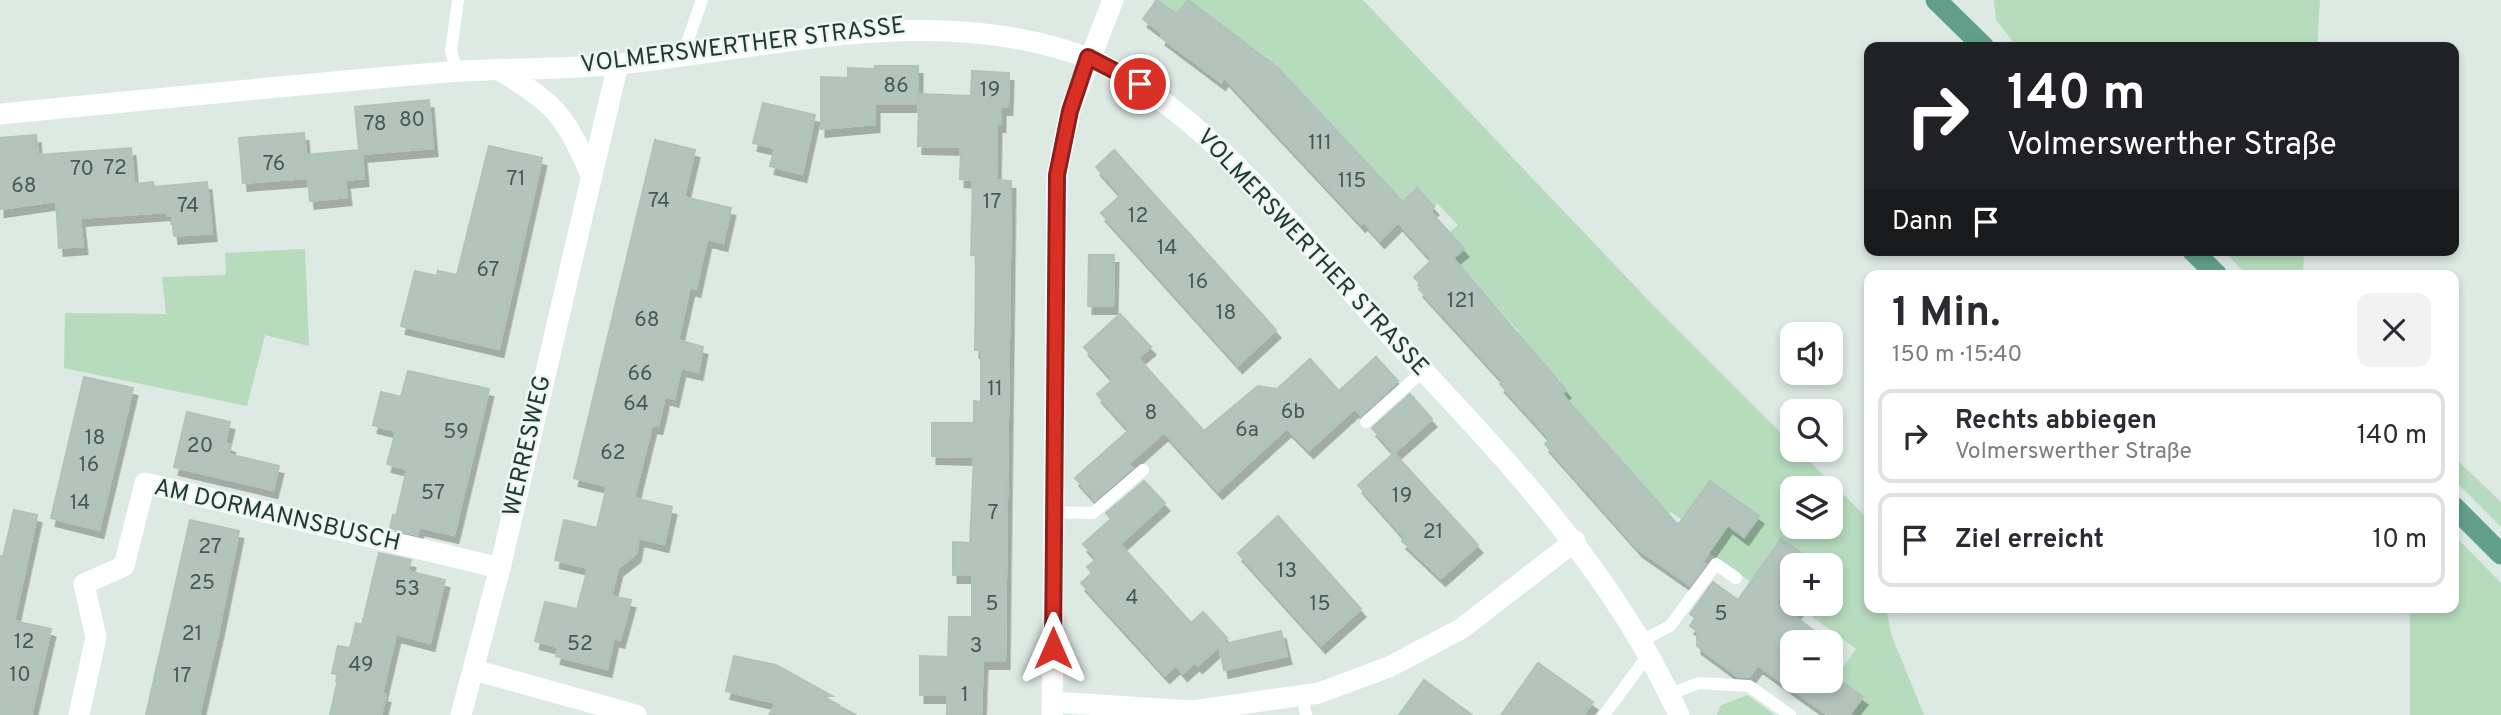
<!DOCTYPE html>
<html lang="de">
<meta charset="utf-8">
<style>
:root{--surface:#fff;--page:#f2f2f3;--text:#2b2b33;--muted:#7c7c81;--line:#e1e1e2}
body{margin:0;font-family:Overpass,sans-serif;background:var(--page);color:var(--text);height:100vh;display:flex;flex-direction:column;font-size:26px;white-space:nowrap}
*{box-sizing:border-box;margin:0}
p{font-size:23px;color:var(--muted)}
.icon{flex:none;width:38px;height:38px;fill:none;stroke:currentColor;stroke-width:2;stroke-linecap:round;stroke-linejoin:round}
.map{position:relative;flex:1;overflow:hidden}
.details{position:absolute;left:1864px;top:270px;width:595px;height:343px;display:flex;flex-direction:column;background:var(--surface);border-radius:14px;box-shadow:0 4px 10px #0003}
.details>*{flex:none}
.banner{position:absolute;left:1864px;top:42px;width:595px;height:214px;border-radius:14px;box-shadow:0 4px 10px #0003;background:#202124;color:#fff;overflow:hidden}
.buttons{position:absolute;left:1780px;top:322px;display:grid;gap:14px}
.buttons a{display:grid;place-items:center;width:63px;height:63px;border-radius:14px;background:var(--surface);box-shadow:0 4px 10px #0003;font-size:35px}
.pin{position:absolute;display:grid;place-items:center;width:60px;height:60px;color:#fff;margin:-30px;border:4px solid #fff;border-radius:50%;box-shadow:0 2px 7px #0007}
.me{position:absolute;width:77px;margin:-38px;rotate:0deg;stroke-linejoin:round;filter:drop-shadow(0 0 5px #0008)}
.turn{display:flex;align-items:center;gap:24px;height:147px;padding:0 28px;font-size:32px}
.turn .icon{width:91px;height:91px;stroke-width:2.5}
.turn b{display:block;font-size:49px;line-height:60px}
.then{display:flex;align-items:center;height:66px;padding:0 28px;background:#0003;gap:14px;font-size:26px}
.round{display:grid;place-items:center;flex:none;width:74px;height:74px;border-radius:14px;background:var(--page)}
.overview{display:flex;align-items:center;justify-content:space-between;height:119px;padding:0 28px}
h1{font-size:42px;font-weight:700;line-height:52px}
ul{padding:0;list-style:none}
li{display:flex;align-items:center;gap:21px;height:94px;margin:0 14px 10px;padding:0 14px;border:4px solid var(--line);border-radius:14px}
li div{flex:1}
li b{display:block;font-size:26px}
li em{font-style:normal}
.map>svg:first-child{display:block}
.green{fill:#b6dbbd;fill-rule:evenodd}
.building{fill:#b3c4bc;stroke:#b0c3ba;stroke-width:2;filter:url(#shadow)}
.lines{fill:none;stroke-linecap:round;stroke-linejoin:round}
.lane{stroke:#fff;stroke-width:12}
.street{stroke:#fff;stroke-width:21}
.primary{stroke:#629f8b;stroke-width:21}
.route-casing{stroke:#8d1f18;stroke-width:18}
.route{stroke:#d93025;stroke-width:12}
.labels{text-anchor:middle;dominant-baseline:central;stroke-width:5;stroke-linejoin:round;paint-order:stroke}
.number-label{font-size:21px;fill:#445b53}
.street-label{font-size:24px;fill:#1f3830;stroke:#eef6f1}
</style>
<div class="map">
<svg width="2501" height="715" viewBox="0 0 2501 715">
<defs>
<filter id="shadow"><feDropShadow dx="4.5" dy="8" stdDeviation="0" flood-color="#0004"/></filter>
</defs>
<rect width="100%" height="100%" fill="#dde9e3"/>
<path class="green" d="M1159 0H1363L1651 303 1792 444V450H1798L1869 520V607H1886L1891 634 1924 715H1856L1851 712 1862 696 1836 677 1856 649 1799 607 1801 604H1830V565H1817L1781 540 1751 582 1708 552 1728 525 1744 537 1759 516 1710 481 1682 520 1671 512 1660 524 1603 458 1612 449 1579 413 1555 401 1566 390 1533 354 1507 343 1519 332 1452 258 1449 233 1458 225 1438 204 1434 207 1417 189 1390 214 1308 100 1275 64 1261 76ZM1792 488H1830V527H1792Z
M1994 0H2441H2320L2317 47H2017L1996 20Z
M305 249 309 346 265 335 247 406 64 368 65 313 166 314 162 277 226 275 225 253Z
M2223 250H2304L2303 275H2247Z
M2454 457 2501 502V527L2454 480Z
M2454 535 2501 583V715H2410V607H2454Z
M1747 695 1775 715H1717L1720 706Z"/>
<path class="building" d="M1157 0 1177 14 1188 0 1278 68 1403 202 1417 188 1434 207 1430 211 1464 249 1453 258 1566 390 1562 394 1678 525 1710 481 1759 516 1744 537 1728 525 1702 562 1705 564 1690 585 1638 549 1545 444 1550 439 1500 384 1503 381 1419 289 1422 286 1414 277 1432 260 1398 222 1380 240 1363 221 1361 224 1224 77 1221 82 1161 37 1163 34 1143 19Z
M875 66H918V104H875V124L821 129V77L848 78V68L875 69Z
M972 71 1009 73 1008 107H1001V124H997L996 180 1011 181 1005 661H983L981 715H947V695H920V656L948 657 949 617H972V575H953V542L970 543 974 457 932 456V423H974V401L981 402V350H975L976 255H971L973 180 960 179 961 147 918 146 919 94 971 96Z
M429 100 433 148 362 154 364 178 345 180 347 197 310 201 308 178 243 183 239 138 304 133 306 155 359 150 355 107Z
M763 103 815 115 802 174 770 166 775 148 753 143Z
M36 135 38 155 131 148 134 184 153 182 154 187 207 182 212 233 174 236 172 216H167V212L80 218 83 246 59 248 56 201 0 209V138Z
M655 140 695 150 684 197 731 208 723 243 707 239 696 289 690 287 678 340 703 347 698 372 681 368 674 399 665 396 658 426 652 425 634 498 672 507 664 544 639 538 636 554 618 568 611 596 631 600 620 640 614 638 607 669 556 656 558 647 535 641 545 602 577 609 588 568 555 560 564 520 597 528 607 486 574 478Z
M489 146 542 158 499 349 401 326 415 271 437 276 438 271 457 275Z
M1114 150 1276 330 1238 365 1101 213 1121 195 1096 167Z
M1089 255H1114L1113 306H1088Z
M1120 314 1151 347 1138 358 1204 431 1258 386 1277 389 1310 359 1339 391 1376 357 1398 381 1361 415 1355 408 1309 450 1287 428 1218 491 1164 432 1128 464 1132 468 1095 500 1075 478 1129 430 1097 394 1113 380 1084 347Z
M408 371 489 389 454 535 419 527 417 535 390 528 393 515 396 516 407 469 387 464 396 431 373 425 381 392 401 397Z
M84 377 133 388 99 530 51 518Z
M1410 394 1432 419 1394 453 1478 545 1441 578 1402 541 1405 538 1358 485 1394 453 1372 428Z
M187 412 230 422 225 443 231 445 228 454 279 466 273 490 174 467Z
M1144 481 1165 503 1120 544 1191 623 1203 612 1227 638 1220 645 1281 631 1287 656 1224 670 1219 646 1198 665 1195 662 1183 673 1176 665 1165 675 1081 583 1092 573 1087 567 1097 559 1083 544 1111 519 1106 513Z
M14 510 37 515 14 621 51 629 31 715H0V556L3 557Z
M1278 516 1361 609 1321 645 1238 553Z
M190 520 239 531 219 629 199 715H146Z
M1781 539 1808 558 1802 565H1792V580L1775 604H1801L1793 615 1824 638 1821 642H1792V681H1830V673L1863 697 1849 715H1828L1758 665 1749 677H1739L1697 646V631L1690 626 1695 618 1690 614 1713 582 1738 600Z
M379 553 411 560 408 571 445 580 430 643 396 634 382 694 386 695 381 715H330L339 675 332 673 338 646 350 648 356 623 362 625Z
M734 656 776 665 832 696H819L856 715H769L776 703 726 691Z
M1538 663 1593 702 1583 715H1501Z
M1424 680 1472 715H1399Z"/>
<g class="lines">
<path class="lane" d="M683 54 702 0
M457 71 451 51 458 0
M1366 422 1423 371
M1052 512 1093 513 1143 470
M1641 641 1670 626 1716 564 1736 578
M1670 694 1699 683 1749 686 1790 715
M1302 696 1306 715
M1604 715 1649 654"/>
<path class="street" d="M498 69C556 105 564 113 591 175
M0 114C149 100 299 84 448 72 505 68 562 70 618 64 776 48 937 0 1091 59 1209 111 1303 242 1390 335 1499 452 1612 567 1679 715
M474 670 636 715
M1053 702 1192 711 1319 693 1389 667 1461 629 1575 541
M79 715 96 637 84 584 124 566 145 483 500 568
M461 715 500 568 618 64
M1052 715 1057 175 1070 111 1113 0"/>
<path class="primary" d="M1936 0 1984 47
M2192 250 2217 275
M2454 507 2501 554"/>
</g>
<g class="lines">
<g class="route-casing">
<path id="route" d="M1053 648 1057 175 1070 111 1088 57 1140 84"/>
</g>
<use href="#route" class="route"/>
</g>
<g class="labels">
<g class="number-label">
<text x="896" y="86">86</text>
<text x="990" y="90">19</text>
<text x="412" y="120">80</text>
<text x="375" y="124">78</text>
<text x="1320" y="143">111</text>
<text x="274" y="164">76</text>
<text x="115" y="168">72</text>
<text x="82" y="169">70</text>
<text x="516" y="179">71</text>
<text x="1352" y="181">115</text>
<text x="24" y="186">68</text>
<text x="659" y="201">74</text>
<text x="992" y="202">17</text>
<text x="188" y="206">74</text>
<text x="1138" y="216">12</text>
<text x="1167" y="248">14</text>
<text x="488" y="270">67</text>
<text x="1198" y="282">16</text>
<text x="1461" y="301">121</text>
<text x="1226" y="313">18</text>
<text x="647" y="320">68</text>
<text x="640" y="374">66</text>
<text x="995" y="389">11</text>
<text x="636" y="404">64</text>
<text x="1293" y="412">6b</text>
<text x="1151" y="413">8</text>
<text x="1247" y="430">6a</text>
<text x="456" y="432">59</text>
<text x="95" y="438">18</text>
<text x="200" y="446">20</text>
<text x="613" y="453">62</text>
<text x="89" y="465">16</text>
<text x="433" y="493">57</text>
<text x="1402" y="496">19</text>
<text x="80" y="503">14</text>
<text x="993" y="513">7</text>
<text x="1433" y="532">21</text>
<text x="210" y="547">27</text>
<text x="1287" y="571">13</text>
<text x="202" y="583">25</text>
<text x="407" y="589">53</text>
<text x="1132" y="598">4</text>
<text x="992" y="604">5</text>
<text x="1320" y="604">15</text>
<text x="1721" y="614">5</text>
<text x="192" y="634">21</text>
<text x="24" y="642">12</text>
<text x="580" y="644">52</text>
<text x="976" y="646">3</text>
<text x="361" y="665">49</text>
<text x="20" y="675">10</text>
<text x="182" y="676">17</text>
<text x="965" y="695">1</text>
</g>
<g class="street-label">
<text transform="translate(743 46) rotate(-7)">VOLMERSWERTHER STRASSE</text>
<text transform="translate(1312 253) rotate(47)">VOLMERSWERTHER STRASSE</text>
<text transform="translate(528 446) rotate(-77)">WERRESWEG</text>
<text transform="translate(277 516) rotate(13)">AM DORMANNSBUSCH</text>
</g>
</g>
</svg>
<div class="buttons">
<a><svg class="icon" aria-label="sound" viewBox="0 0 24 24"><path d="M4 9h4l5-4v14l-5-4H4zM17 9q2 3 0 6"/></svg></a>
<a><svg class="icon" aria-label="search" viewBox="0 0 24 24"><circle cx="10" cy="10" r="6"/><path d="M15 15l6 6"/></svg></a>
<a><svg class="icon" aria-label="layers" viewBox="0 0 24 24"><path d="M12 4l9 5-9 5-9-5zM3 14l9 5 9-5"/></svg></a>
<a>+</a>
<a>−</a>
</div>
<div class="pin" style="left:1140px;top:84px;background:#d93025"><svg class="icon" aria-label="arrive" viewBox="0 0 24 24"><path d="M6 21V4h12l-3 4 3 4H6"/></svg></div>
<svg class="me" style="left:1053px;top:648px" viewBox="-20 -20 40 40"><path d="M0-17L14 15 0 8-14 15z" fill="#d93025" stroke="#fff" stroke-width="4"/></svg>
<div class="banner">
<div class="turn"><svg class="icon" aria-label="right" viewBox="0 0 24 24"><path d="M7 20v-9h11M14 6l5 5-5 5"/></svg><div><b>140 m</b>Volmerswerther Straße</div></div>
<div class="then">Dann<svg class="icon" aria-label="arrive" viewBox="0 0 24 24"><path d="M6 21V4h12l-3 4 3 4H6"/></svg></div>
</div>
<section class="details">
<div class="overview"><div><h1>1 Min.</h1><p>150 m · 15:40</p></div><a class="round"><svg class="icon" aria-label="close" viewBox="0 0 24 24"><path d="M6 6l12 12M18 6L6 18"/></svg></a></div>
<ul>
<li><svg class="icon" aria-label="right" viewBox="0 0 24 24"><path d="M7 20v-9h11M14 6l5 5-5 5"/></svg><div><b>Rechts abbiegen</b><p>Volmerswerther Straße</p></div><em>140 m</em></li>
<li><svg class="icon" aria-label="arrive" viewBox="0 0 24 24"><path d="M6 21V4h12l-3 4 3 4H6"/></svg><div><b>Ziel erreicht</b></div><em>10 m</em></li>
</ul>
</section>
</div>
